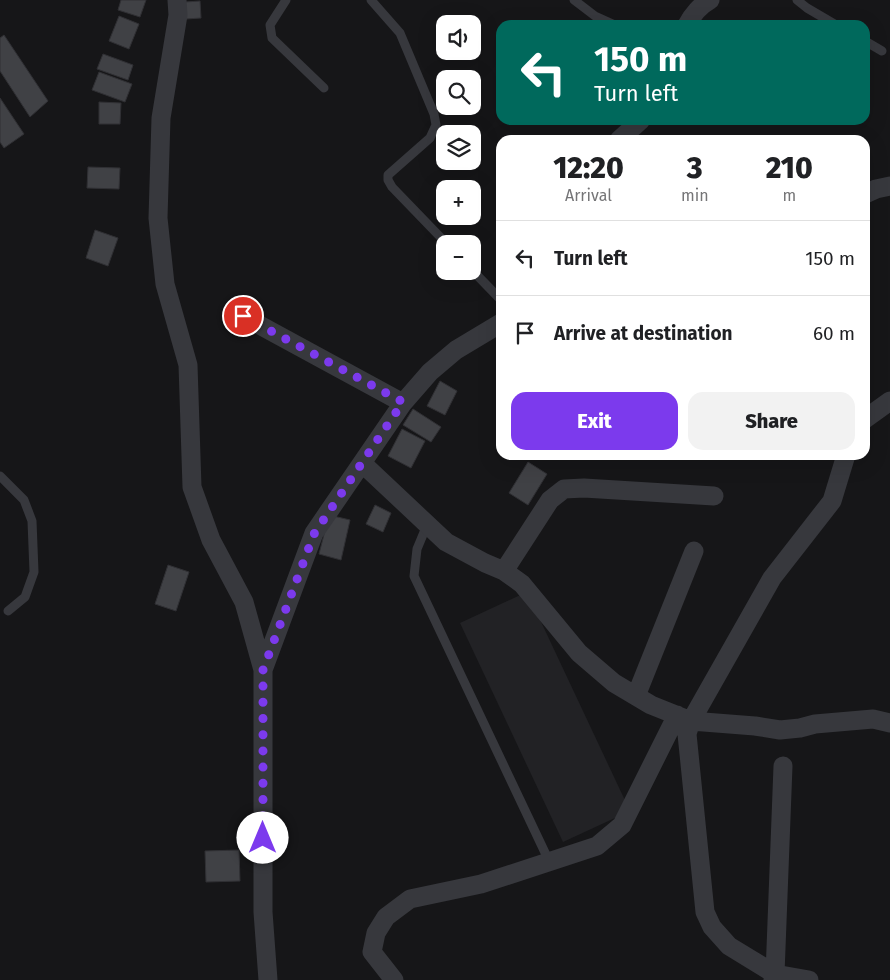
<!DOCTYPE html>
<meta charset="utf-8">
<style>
:root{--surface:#fff;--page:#f2f2f2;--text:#202124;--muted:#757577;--line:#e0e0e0;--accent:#7c3aed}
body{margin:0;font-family:"Fira Sans",sans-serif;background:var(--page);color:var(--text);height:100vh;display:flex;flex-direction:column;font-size:19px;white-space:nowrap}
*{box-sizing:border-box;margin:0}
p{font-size:16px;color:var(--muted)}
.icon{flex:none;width:28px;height:28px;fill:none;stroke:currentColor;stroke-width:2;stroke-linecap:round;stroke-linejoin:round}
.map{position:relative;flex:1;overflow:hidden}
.panel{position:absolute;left:496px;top:135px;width:374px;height:325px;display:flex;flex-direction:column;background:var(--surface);border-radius:15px;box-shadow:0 5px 20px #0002}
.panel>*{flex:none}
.guide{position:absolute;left:496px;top:20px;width:374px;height:105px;border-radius:15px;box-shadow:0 5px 20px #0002;background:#00695c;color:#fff;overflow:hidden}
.controls{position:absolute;left:436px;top:15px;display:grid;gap:10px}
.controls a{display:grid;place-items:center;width:45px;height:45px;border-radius:10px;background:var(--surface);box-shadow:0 5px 20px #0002;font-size:25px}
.pin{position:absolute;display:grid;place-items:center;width:42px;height:42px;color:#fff;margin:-21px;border:2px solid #fff;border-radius:50%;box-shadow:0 1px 5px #0007}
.me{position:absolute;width:55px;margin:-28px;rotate:0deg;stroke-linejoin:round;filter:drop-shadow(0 0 4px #0008)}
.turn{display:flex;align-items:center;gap:18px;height:105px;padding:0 15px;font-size:22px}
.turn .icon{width:65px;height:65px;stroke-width:2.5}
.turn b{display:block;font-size:35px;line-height:42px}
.eta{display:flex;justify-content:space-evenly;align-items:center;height:85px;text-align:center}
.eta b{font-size:30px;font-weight:800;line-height:35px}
.cta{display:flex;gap:10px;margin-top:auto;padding:10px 15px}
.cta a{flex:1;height:58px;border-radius:15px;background:var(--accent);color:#fff;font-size:20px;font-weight:800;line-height:58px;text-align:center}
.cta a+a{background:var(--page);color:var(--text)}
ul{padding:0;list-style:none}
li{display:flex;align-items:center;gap:15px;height:75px;padding:0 15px;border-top:1px solid var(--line)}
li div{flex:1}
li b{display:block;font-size:19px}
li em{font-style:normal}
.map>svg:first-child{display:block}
.built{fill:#222225}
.building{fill:#404145;stroke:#303034}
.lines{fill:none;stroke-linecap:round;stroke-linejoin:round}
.service{stroke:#37383d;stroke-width:9}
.minor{stroke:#37383d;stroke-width:19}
.route{stroke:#7c3aed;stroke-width:9;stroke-dasharray:0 16.2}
</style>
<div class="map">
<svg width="890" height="980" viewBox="0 0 890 980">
<rect width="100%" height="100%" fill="#161618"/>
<path class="built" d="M527 592 630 811 563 842 460 623Z"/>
<path class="building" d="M121 0H146L140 17 118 10Z
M200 1 201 18 186 19 185 2Z
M119 16 139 24 129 49 109 41Z
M4 35 48 101 30 117 0 71V38Z
M103 54 133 65 128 80 97 69Z
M99 72 132 84 125 102 92 90Z
M0 98 24 134 4 148 0 142Z
M99 102 121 103 120 124H99Z
M88 167 120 168 119 189 87 188Z
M95 230 118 238 108 266 86 258Z
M440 381 457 391 445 415 427 406Z
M413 409 441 427 431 442 403 425Z
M402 429 425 441 411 468 388 456Z
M528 462 547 474 528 505 509 493Z
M375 505 391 513 383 532 366 524Z
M329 515 350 520 341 560 319 554Z
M168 565 189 572 176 611 155 604Z
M239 850 240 881 206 882 205 851Z"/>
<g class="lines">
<path class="service" d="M286 0 270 25 272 38 324 88
M371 0 400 33 434 114 436 125 430 138 388 175V180L392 187 447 244
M574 0 595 16 615 25
M797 0 807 8 836 25
M865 41 882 51
M472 270 501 300
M0 476 24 500 32 521 34 572 25 597 8 611
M427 525 417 549 414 576 549 861"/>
<path class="minor" d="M177 0 178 15 161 118 158 218 165 284 188 365 192 487 211 540 244 602 263 670V912L268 980
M687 25C692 15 701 5 710 0
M619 140 641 120
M865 194 876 189 890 186
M243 316 403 403
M865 419 890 401
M846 455 832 501 772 578 691 721 755 726 780 730 800 728 815 724 873 719 890 723
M363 464 446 542 485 563 504 571 522 584 579 653 614 683 651 705 691 721 687 734 705 912 712 927 729 946 775 974 809 980
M504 571 550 500 564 489 584 488 714 496
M263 670 314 533 403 403 430 372 456 350 501 323
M636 696 694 551
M394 980 372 952 376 933 386 917 410 899 481 884 597 846 622 825 677 715
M773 980 775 974 783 766"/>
</g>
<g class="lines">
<path class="route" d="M243 316 403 402 314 534 263 670V838"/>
</g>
</svg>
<div class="controls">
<a><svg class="icon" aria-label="sound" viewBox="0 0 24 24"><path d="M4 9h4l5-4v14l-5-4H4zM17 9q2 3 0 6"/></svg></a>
<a><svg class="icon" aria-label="search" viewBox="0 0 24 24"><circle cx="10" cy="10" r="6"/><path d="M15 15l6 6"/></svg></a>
<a><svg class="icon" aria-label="layers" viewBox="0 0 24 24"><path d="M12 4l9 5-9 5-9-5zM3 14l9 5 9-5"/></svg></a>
<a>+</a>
<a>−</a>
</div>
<div class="pin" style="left:243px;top:316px;background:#d93025"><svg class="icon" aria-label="arrive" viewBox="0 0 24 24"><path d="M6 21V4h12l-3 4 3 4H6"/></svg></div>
<svg class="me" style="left:263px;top:838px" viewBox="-20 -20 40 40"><circle r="19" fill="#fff"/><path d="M0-13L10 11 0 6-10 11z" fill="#7c3aed"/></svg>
<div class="guide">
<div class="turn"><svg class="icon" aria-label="left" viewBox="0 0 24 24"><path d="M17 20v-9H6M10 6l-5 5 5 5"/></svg><div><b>150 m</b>Turn left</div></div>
</div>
<section class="panel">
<div class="eta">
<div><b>12:20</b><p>Arrival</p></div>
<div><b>3</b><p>min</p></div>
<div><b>210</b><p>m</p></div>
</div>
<ul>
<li><svg class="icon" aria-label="left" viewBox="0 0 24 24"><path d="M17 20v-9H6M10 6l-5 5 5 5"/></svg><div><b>Turn left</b></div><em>150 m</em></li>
<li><svg class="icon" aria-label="arrive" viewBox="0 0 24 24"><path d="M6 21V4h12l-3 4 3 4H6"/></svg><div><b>Arrive at destination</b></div><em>60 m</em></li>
</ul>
<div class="cta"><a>Exit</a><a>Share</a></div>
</section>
</div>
